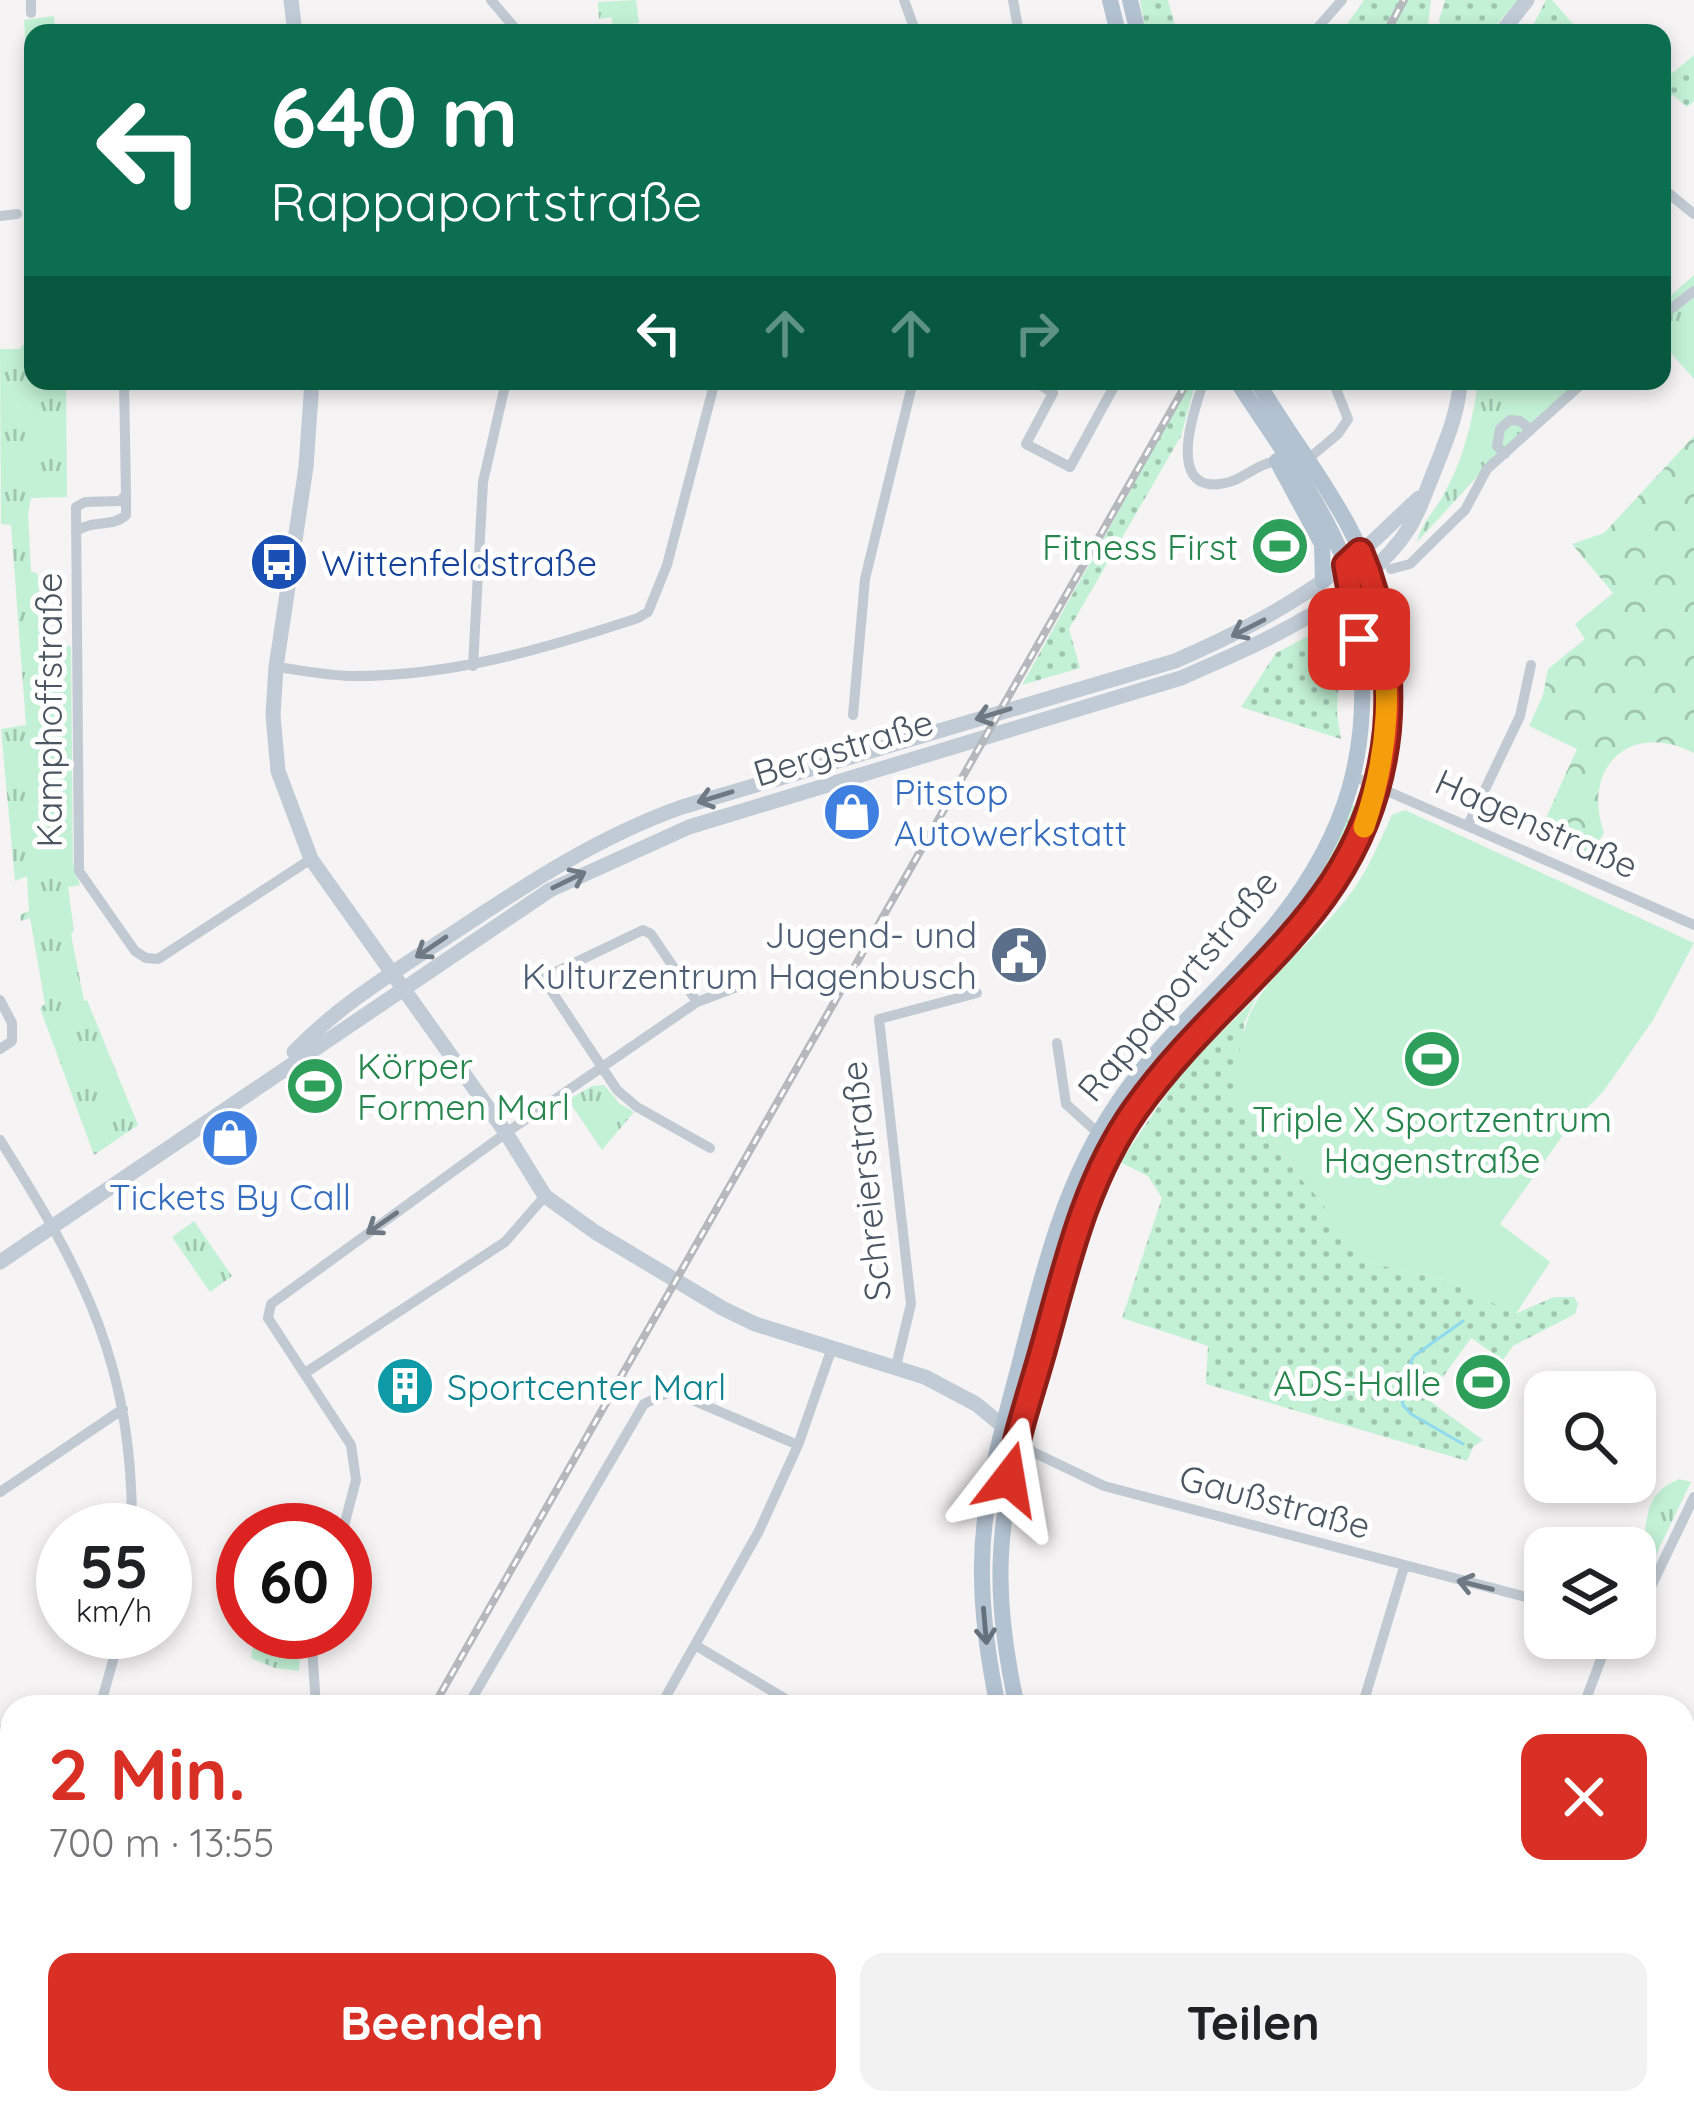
<!DOCTYPE html>
<html lang="de">
<meta charset="utf-8">
<style>
:root{--surface:#fff;--page:#f2f2f2;--text:#202124;--muted:#757577;--accent:#d93025}
body{margin:0;font-family:Quicksand,sans-serif;background:var(--page);color:var(--text);height:100vh;display:flex;flex-direction:column;font-size:45px;white-space:nowrap}
*{box-sizing:border-box;margin:0}
p{font-size:39px;color:var(--muted)}
.icon{flex:none;width:66px;height:66px;fill:none;stroke:currentColor;stroke-width:2;stroke-linecap:round;stroke-linejoin:round}
.map{position:relative;flex:1;overflow:hidden}
.drawer{position:absolute;left:0px;top:1695px;width:1695px;height:420px;display:flex;flex-direction:column;background:var(--surface);border-radius:36px 36px 0 0;box-shadow:0 6px 18px #0003}
.drawer>*{flex:none}
.banner{position:absolute;left:24px;top:24px;width:1647px;height:366px;border-radius:24px;box-shadow:0 6px 18px #0003;background:#0b6e4f;color:#fff;overflow:hidden}
.buttons{position:absolute;left:1524px;top:1371px;display:grid;gap:24px}
.buttons a{display:grid;place-items:center;width:132px;height:132px;border-radius:24px;background:var(--surface);box-shadow:0 6px 18px #0003;font-size:60px}
.speed{position:absolute;left:36px;top:1503px;display:flex;gap:24px;font-size:60px;font-weight:700;text-align:center}
.speed>*{display:grid;place-content:center;width:156px;height:156px;border-radius:50%;background:var(--surface);box-shadow:0 6px 18px #0003;line-height:1}
.speed small{font-size:30px;font-weight:400}
.speed .limit{border:18px solid #d22;background:#fff;color:#111}
.pin{position:absolute;display:grid;place-items:center;width:102px;height:102px;color:#fff;margin:-51px;border-radius:24px;box-shadow:0 6px 18px #0006}
.me{position:absolute;width:132px;margin:-66px;rotate:14deg;stroke-linejoin:round;filter:drop-shadow(0 0 9px #0008)}
.turn{display:flex;align-items:center;gap:42px;height:252px;padding:0 48px;font-size:54px}
.turn .icon{width:156px;height:156px;stroke-width:2.5}
.turn b{display:block;font-size:84px;line-height:102px}
.lanes{display:flex;align-items:center;height:114px;padding:0 48px;background:#0003;justify-content:center;gap:60px;direction:ltr}
.lanes .off{opacity:.35}
.round{display:grid;place-items:center;flex:none;width:126px;height:126px;border-radius:24px;background:var(--page)}
.head{display:flex;align-items:center;justify-content:space-between;height:204px;padding:0 48px}
h1{font-size:72px;font-weight:700;line-height:90px;color:var(--accent)}
.primary-button{display:flex;gap:24px;margin-top:auto;padding:24px 48px}
.primary-button a{flex:1;height:138px;border-radius:24px;background:var(--accent);color:#fff;font-size:48px;font-weight:700;line-height:138px;text-align:center}
.primary-button a+a{background:var(--page);color:var(--text)}
.map>svg:first-child{display:block}
.grass{fill:url(#grass-dots)}
.forest{fill:url(#forest-crowns)}
.park{fill:url(#park-tufts)}
.pitch{fill:#c3f1d5}
.lines{fill:none;stroke-linecap:round;stroke-linejoin:round}
.stream{stroke:#90daee;stroke-width:3}
.street{stroke:#c1cad2;stroke-width:10}
.secondary{stroke:#c1cbd6;stroke-width:15}
.primary{stroke:#b3c2d1;stroke-width:16}
.rail-casing{stroke:#b5b8bd;stroke-width:8}
.rail{stroke:#fff;stroke-width:3;stroke-dasharray:9;stroke-linecap:butt}
.oneway{stroke:#6e7984}
.oneway2{stroke:#6e7983}
.oneway3{stroke:#64717d}
.route-casing{stroke:#8d1f18;stroke-width:30}
.route{stroke:#d93025;stroke-width:21}
.slow{stroke:#f59e0b;stroke-width:21}
.labels{text-anchor:middle;dominant-baseline:central;stroke-width:10;stroke-linejoin:round;paint-order:stroke}
.leisure-label{font-size:36px;fill:#27864d;stroke:#fff;text-anchor:end}
.transit-label{font-size:36px;fill:#164399;stroke:#fff;text-anchor:start}
.street-label{font-size:36px;fill:#4a5661;stroke:#fff}
.shop-label{font-size:36px;fill:#366cbe;stroke:#fff;text-anchor:start}
.service-label{font-size:36px;fill:#4e5e75;stroke:#fff;text-anchor:end}
.culture-label{font-size:36px;fill:#0d838f;stroke:#fff;text-anchor:start}
</style>
<div class="map">
<svg width="1694" height="2115" viewBox="0 0 1694 2115">
<defs>
<pattern id="grass-dots" width="8" height="8" patternUnits="userSpaceOnUse" patternTransform="scale(3)"><rect width="8" height="8" fill="#c3f1d5"/><path d="M2 2h.1M6 6h.1" fill="none" stroke="#a0c6b0" stroke-width="1.8" stroke-linecap="round"/></pattern>
<pattern id="forest-crowns" width="20" height="18" patternUnits="userSpaceOnUse" patternTransform="scale(3)"><rect width="20" height="18" fill="#c3f1d5"/><path d="M2 6a3 3 0 1 1 6 0M12 15a3 3 0 1 1 6 0" fill="none" stroke="#a0c6b0"/></pattern>
<pattern id="park-tufts" width="24" height="20" patternUnits="userSpaceOnUse" patternTransform="scale(3)"><rect width="24" height="20" fill="#c3f1d5"/><path d="M3 7l-1-3M5 7V3M7 7l1-3M15 17l-1-3M17 17v-4M19 17l1-3" fill="none" stroke="#a0c6b0"/></pattern>
</defs>
<rect width="100%" height="100%" fill="#f5f3f3"/>
<path class="grass" d="M1140 0H1168L1177 33H1146Z
M1364 0H1431L1427 33H1341Z
M1445 0H1518L1489 33H1443L1439 20Z
M1546 0H1552L1581 33H1529Z
M1694 55V101L1687 107 1673 95 1662 105V82Z
M1191 381H1196L1181 436 1069 629 1080 668 1022 685Z
M1314 633 1334 637 1340 645 1337 714 1341 739 1241 707 1276 653Z
M1352 805 1362 809 1351 839 1300 919 1128 1109 1026 1388H1023L1062 1234 1096 1150 1139 1085 1273 938Z
M1256 998 1244 1023 1239 1104 1274 1138 1301 1179 1322 1202 1337 1230 1371 1263 1453 1282 1515 1314 1554 1297H1574L1578 1304 1575 1314 1513 1346 1503 1360 1471 1338 1427 1399 1483 1440 1473 1447 1467 1461 1206 1384 1208 1346 1122 1318 1162 1198 1148 1176 1120 1162 1184 1069Z"/>
<path class="forest" d="M1694 436V753C1630 720 1581 767 1604 833L1588 858 1537 838 1577 749 1529 726 1543 695 1548 669 1585 639 1575 624 1613 593 1572 544 1604 533Z
M229 2103H447L464 2115H222Z
M1426 2103H1601L1597 2115H1396Z"/>
<path class="park" d="M636 0 639 23 613 26 611 17 599 19 598 2Z
M54 16 55 33H33V69L27 70 24 20Z
M1694 275V379L1662 343V303Z
M30 336 33 381H66L67 497 31 498 28 514 31 571 38 574 43 646H71L73 864 80 885 68 887 74 931 71 934 84 1001 87 1000 138 1125 94 1155 40 1008 45 1004 30 918 21 921 20 915 29 911 27 876 15 881 1 729 26 725 11 525 1 524 0 349H20Z
M1478 381H1584L1486 467 1417 542C1421 523 1436 510 1445 492 1464 458 1473 419 1478 381Z
M604 1085 620 1104 634 1112 602 1150 568 1100 592 1086Z
M194 1221 232 1276 210 1292 172 1237Z
M1679 1479 1691 1482 1650 1567 1639 1561C1651 1525 1638 1496 1679 1479Z
M253 1644H301L299 1671 275 1668 251 1658Z"/>
<path class="pitch" d="M1405 810 1694 943 1653 1020 1603 1092 1573 1121 1500 1224 1550 1262 1515 1315 1453 1282 1371 1263 1336 1230 1322 1202 1301 1179 1274 1138 1239 1105C1229 988 1285 978 1347 898 1367 873 1379 843 1392 815Z"/>
<g class="lines">
<path class="stream" d="M1463 1321 1414 1356 1399 1386 1403 1405 1411 1414 1463 1444"/>
<path class="street" d="M31 0V13
M491 0 519 33
M904 0 916 33
M1013 0 1019 33
M1313 33 1342 0
M1662 188 1694 214
M0 216 17 214
M1662 316 1694 291
M124 381 126 495 120 501 85 502 76 507 79 871 135 951 146 958 158 959 311 859
M1034 381 1053 393 1026 444 1070 467 1117 381
M1204 381C1195 406 1165 491 1220 484 1243 482 1257 461 1282 461
M1505 454 1497 446 1500 429 1510 420 1520 421 1531 430
M1308 459 1338 434 1348 419 1333 381
M76 532C91 519 112 528 126 515V495
M1391 569 1410 564 1465 510 1487 469 1585 381
M473 666 483 482 506 381
M276 667C300 670 325 675 349 676 450 677 544 649 638 618L648 612 667 565 715 381
M853 715 865 579 913 381
M1355 777 1694 925
M1468 825 1520 716 1531 665
M0 1000 12 1023V1041L0 1049
M697 1002 651 934 643 930 543 978 617 1090 637 1107 710 1148
M1057 1043 1066 1104 1098 1133
M0 1140C85 1275 133 1365 132 1530
M896 1366 911 1304 879 1019 977 993
M305 1373 505 1242 545 1196
M1004 1427 1033 1452 1104 1486 1545 1602
M0 1492 123 1409
M343 1530 356 1480 351 1445 268 1318 271 1304 506 1133 697 1002 737 987
M1635 1620 1694 1497
M316 1632 312 1646 316 1707
M695 1645 799 1707
M100 1707 121 1632
M467 1707 644 1404 671 1391 798 1445
M660 1707 759 1531 798 1445 832 1348
M1362 1707 1404 1567
M1583 1707 1609 1638
M0 1729 12 1734
M0 1904 12 1908
M0 2015 12 1980
M602 2103 612 2115
M756 2103 773 2111
M877 2103 881 2115
M652 2115 668 2103
M1058 2115 1090 2103"/>
<path class="secondary" d="M291 0 295 33
M1501 33 1527 0
M312 381 306 467 276 667 273 715 278 771 311 859 506 1133 545 1196 595 1232 722 1308 755 1324 925 1377 976 1404 1004 1427
M294 1052C337 1007 389 975 441 941 518 890 594 838 682 807L1175 661C1235 635 1289 607 1341 568 1369 548 1393 521 1419 498
M0 1262 550 890 689 827 1181 678C1257 645 1363 600 1409 528 1420 511 1427 488 1435 469 1446 441 1459 411 1460 381
M1683 1918 1694 1887
M1604 2115 1609 2103"/>
<path class="primary" d="M1110 0 1118 33
M1130 0 1138 33
M1277 461 1322 544 1323 581
M998 1707C988 1659 981 1611 982 1563 983 1496 1002 1430 1019 1366 1042 1275 1063 1183 1117 1104 1162 1036 1228 984 1279 920 1347 834 1372 749 1359 640 1356 614 1354 586 1344 560 1318 496 1274 439 1237 381
M1017 1707C1006 1657 998 1606 1001 1554 1005 1478 1027 1406 1047 1333 1070 1254 1087 1174 1138 1107 1192 1034 1264 977 1319 904 1399 798 1411 645 1349 527 1322 476 1286 431 1257 381
M1137 2103 1142 2115
M1156 2103 1160 2115"/>
<g class="rail-casing">
<path id="rail" d="M1386 33 1404 0
M433 1707 1188 381
M205 2115 212 2103"/>
</g>
<use href="#rail" class="rail"/>
</g>
<defs><path id="oneway-shaft" d="M-6 0H5M1.5-3L5.5 0L1.5 3" fill="none" stroke-width="1.6" stroke-linecap="round" stroke-linejoin="round" transform="scale(3)"/></defs>
<g class="oneway">
<use href="#oneway-shaft" transform="translate(1248 628) rotate(153)"/>
<use href="#oneway-shaft" transform="translate(993 714) rotate(163)"/>
<use href="#oneway-shaft" transform="translate(715 797) rotate(163)"/>
<use href="#oneway-shaft" transform="translate(569 880) rotate(-26)"/>
<use href="#oneway-shaft" transform="translate(431 947) rotate(146)"/>
</g>
<g class="oneway2">
<use href="#oneway-shaft" transform="translate(382 1223) rotate(145)"/>
<use href="#oneway-shaft" transform="translate(1475 1585) rotate(-166)"/>
</g>
<use class="oneway3" href="#oneway-shaft" transform="translate(985 1626) rotate(85)"/>
<g class="lines">
<g class="route-casing">
<path id="route" d="M1009 1479C1016 1434 1032 1390 1044 1346 1067 1264 1085 1181 1135 1110 1230 976 1369 912 1387 730 1392 672 1383 605 1360 552L1346 565 1359 639"/>
</g>
<use href="#route" class="route"/>
<path class="slow" d="M1364 827C1389 752 1394 682 1375 604"/>
</g>
<defs>
<g id="stadium-disc" transform="scale(3)"><circle r="9.5" fill="#2e9e5b" stroke="#fff"/><path d="M0-5a6.5 5 0 1 0 0 10a6.5 5 0 1 0 0-10ZM-3.5-1.8h7v3.6h-7Z" fill="#fff"/></g>
<g id="bus-disc" transform="scale(3)"><circle r="9.5" fill="#1a4fb4" stroke="#fff"/><path d="M-5-6H5V4H4V6H2V4H-2V6H-4V4H-5ZM-3.5-4V0h7V-4ZM-3.5 1.2v1.5H-2V1.2ZM2 1.2v1.5H3.5V1.2Z" fill="#fff"/></g>
<g id="shop-disc" transform="scale(3)"><circle r="9.5" fill="#3f7fe0" stroke="#fff"/><path d="M-5-2.5h2.3a2.7 3.5 0 0 1 5.4 0H5L5.5 6h-11ZM-1.5-2.5h3a1.5 2.3 0 0 0-3 0Z" fill="#fff"/></g>
<g id="civic-disc" transform="scale(3)"><circle r="9.5" fill="#5c6f8a" stroke="#fff"/><path d="M-.6-6.5H3V-4.5H.6V-3L4-1V1h2V6H-6V1h2V-1L-.6-3ZM-1.2 2.5V6h2.4V2.5Z" fill="#fff"/></g>
<g id="building-disc" transform="scale(3)"><circle r="9.5" fill="#0f9aa8" stroke="#fff"/><path d="M-4-6H4V6H1V3H-1V6H-4ZM-2.5-4.3h1.7v1.8h-1.7ZM.8-4.3h1.7v1.8H.8ZM-2.5-1h1.7V.8h-1.7ZM.8-1h1.7V.8H.8Z" fill="#fff"/></g>
</defs>
<g fill-rule="evenodd">
<use href="#stadium-disc" x="1280" y="546"/>
<use href="#bus-disc" x="279" y="562"/>
<use href="#shop-disc" x="852" y="812"/>
<use href="#civic-disc" x="1019" y="955"/>
<use href="#stadium-disc" x="1432" y="1059"/>
<use href="#stadium-disc" x="315" y="1086"/>
<use href="#shop-disc" x="230" y="1138"/>
<use href="#stadium-disc" x="1483" y="1382"/>
<use href="#building-disc" x="405" y="1386"/>
</g>
<g class="labels">
<g class="leisure-label">
<text x="1238" y="546">Fitness First</text>
<text x="357" y="1065" text-anchor="start">Körper<tspan x="357" dy="41">Formen Marl</tspan></text>
<text x="1432" y="1118" text-anchor="middle">Triple X Sportzentrum<tspan x="1432" dy="41">Hagenstraße</tspan></text>
<text x="1441" y="1382">ADS-Halle</text>
</g>
<g class="transit-label">
<text x="321" y="562">Wittenfeldstraße</text>
</g>
<g class="street-label">
<text transform="translate(48 710) rotate(-90)">Kamphoffstraße</text>
<text transform="translate(843 747) rotate(-17)">Bergstraße</text>
<text transform="translate(1537 823) rotate(24)">Hagenstraße</text>
<text transform="translate(1177 985) rotate(-50)">Rappaportstraße</text>
<text transform="translate(865 1181) rotate(-96)">Schreierstraße</text>
<text transform="translate(1275 1501) rotate(15)">Gaußstraße</text>
</g>
<g class="shop-label">
<text x="894" y="791">Pitstop<tspan x="894" dy="41">Autowerkstatt</tspan></text>
<text x="230" y="1196" text-anchor="middle">Tickets By Call</text>
</g>
<g class="service-label">
<text x="977" y="934">Jugend- und<tspan x="977" dy="41">Kulturzentrum Hagenbusch</tspan></text>
</g>
<g class="culture-label">
<text x="447" y="1386">Sportcenter Marl</text>
</g>
</g>
</svg>
<div class="buttons">
<a><svg class="icon" aria-label="search" viewBox="0 0 24 24"><circle cx="10" cy="10" r="6"/><path d="M15 15l6 6"/></svg></a>
<a><svg class="icon" aria-label="layers" viewBox="0 0 24 24"><path d="M12 4l9 5-9 5-9-5zM3 14l9 5 9-5"/></svg></a>
</div>
<div class="speed"><div>55<small>km/h</small></div><div class="limit">60</div></div>
<div class="pin" style="left:1359px;top:639px;background:#d93025"><svg class="icon" aria-label="arrive" viewBox="0 0 24 24"><path d="M6 21V4h12l-3 4 3 4H6"/></svg></div>
<svg class="me" style="left:1009px;top:1479px" viewBox="-20 -20 40 40"><path d="M0-17L14 15 0 8-14 15z" fill="#d93025" stroke="#fff" stroke-width="4"/></svg>
<div class="banner">
<div class="turn"><svg class="icon" aria-label="left" viewBox="0 0 24 24"><path d="M17 20v-9H6M10 6l-5 5 5 5"/></svg><div><b>640 m</b>Rappaportstraße</div></div>
<div class="lanes"><svg class="icon" aria-label="left" viewBox="0 0 24 24"><path d="M17 20v-9H6M10 6l-5 5 5 5"/></svg><svg class="icon off" aria-label="ahead" viewBox="0 0 24 24"><path d="M12 20V5M6 11l6-6 6 6"/></svg><svg class="icon off" aria-label="ahead" viewBox="0 0 24 24"><path d="M12 20V5M6 11l6-6 6 6"/></svg><svg class="icon off" aria-label="right" viewBox="0 0 24 24"><path d="M7 20v-9h11M14 6l5 5-5 5"/></svg></div>
</div>
<section class="drawer">
<div class="head"><div><h1>2 Min.</h1><p>700 m · 13:55</p></div><a class="round" style="background:#d93025;color:#fff"><svg class="icon" aria-label="close" viewBox="0 0 24 24"><path d="M6 6l12 12M18 6L6 18"/></svg></a></div>
<div class="primary-button"><a>Beenden</a><a>Teilen</a></div>
</section>
</div>
